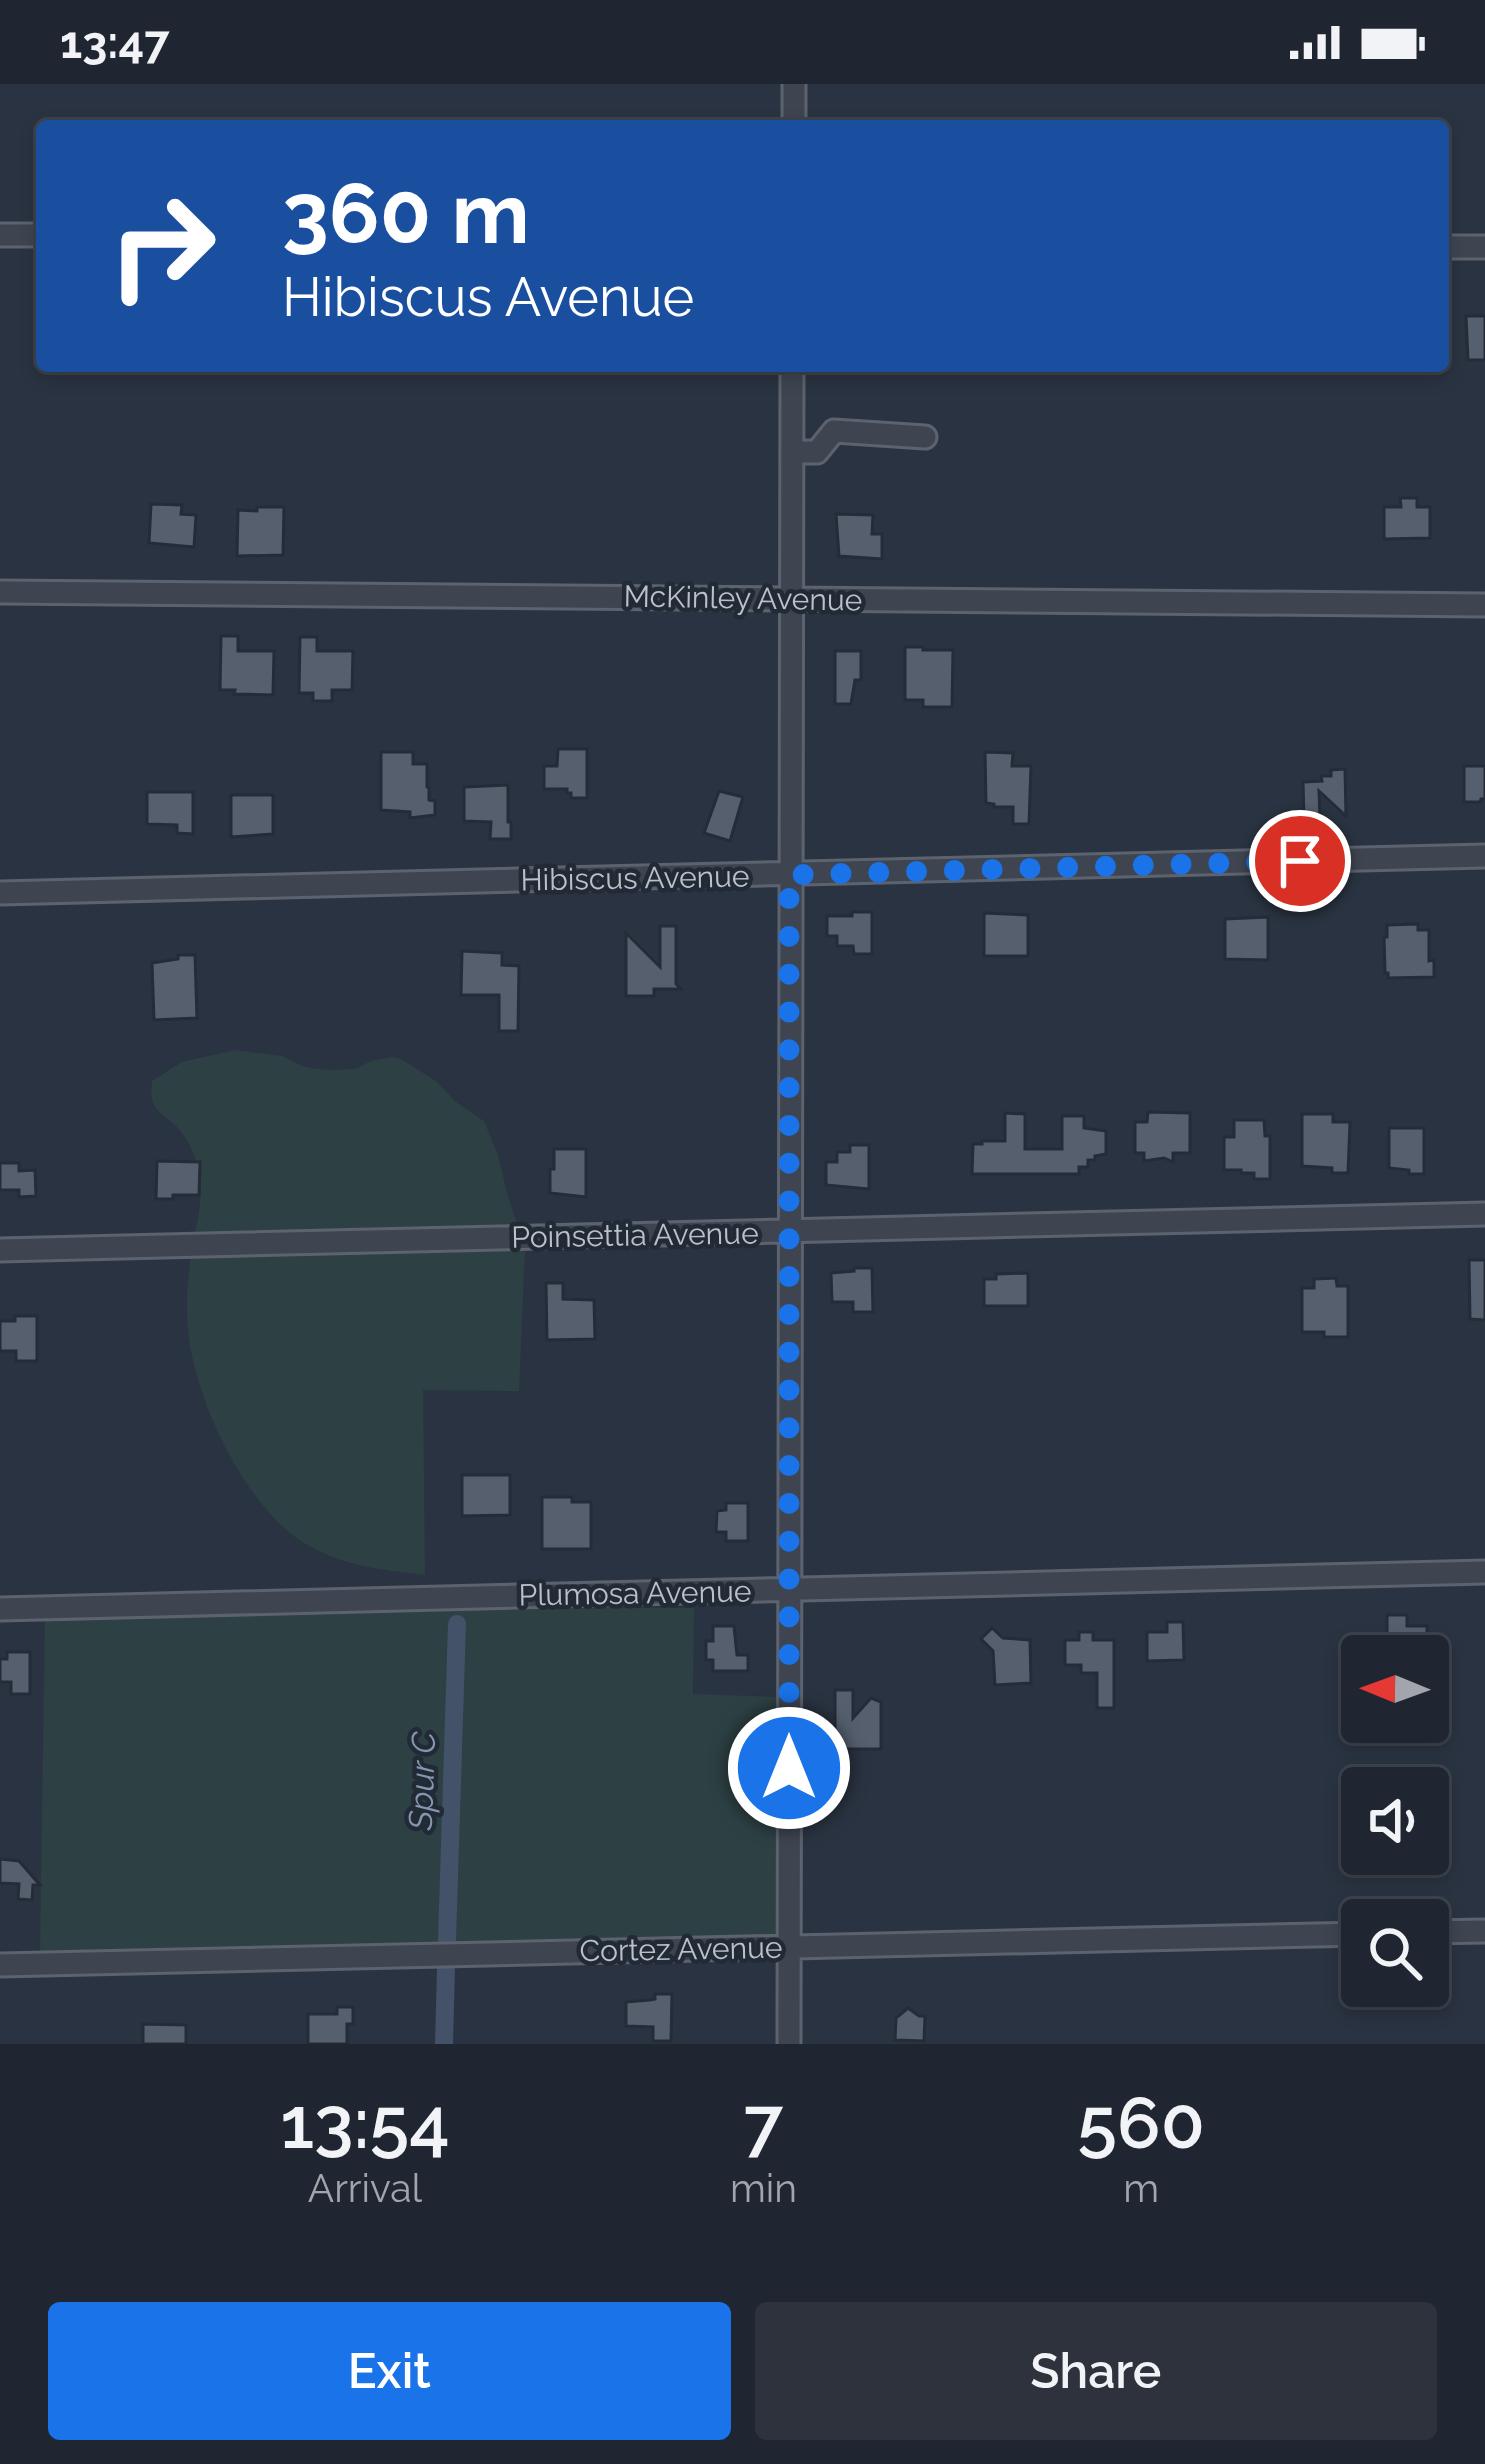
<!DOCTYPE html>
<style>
:root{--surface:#202631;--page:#2d323d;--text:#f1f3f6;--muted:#a2a5ab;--line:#3d434d;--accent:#1a73e8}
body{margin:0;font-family:Raleway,sans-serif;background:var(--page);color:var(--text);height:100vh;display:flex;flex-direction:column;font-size:45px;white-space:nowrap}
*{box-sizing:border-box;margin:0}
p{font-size:39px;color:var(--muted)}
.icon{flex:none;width:66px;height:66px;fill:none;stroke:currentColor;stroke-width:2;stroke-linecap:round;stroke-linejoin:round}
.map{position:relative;height:1960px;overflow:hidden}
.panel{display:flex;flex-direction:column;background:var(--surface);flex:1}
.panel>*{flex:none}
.hud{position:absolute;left:36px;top:36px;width:1413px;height:252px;border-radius:12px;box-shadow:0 6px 18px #0003,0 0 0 3px var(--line);background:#1a4fa0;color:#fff;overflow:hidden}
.needle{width:78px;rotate:271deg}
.controls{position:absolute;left:1341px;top:1551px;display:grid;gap:24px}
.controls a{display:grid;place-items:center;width:108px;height:108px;border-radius:12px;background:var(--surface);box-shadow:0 6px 18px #0003,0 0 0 3px var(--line);font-size:60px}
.pin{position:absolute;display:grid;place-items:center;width:102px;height:102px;color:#fff;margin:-51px;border:6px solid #fff;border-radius:50%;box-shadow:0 3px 12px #0007}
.me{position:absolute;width:132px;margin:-66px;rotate:0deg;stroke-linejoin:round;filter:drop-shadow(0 0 9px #0008)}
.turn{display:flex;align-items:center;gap:42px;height:252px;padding:0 48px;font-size:54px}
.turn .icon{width:156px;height:156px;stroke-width:2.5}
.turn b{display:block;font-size:84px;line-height:102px}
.eta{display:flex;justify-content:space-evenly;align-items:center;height:204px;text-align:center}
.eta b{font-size:72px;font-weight:600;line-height:84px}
.button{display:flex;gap:24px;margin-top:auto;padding:24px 48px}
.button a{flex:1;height:138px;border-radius:12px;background:var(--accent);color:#fff;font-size:48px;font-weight:600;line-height:138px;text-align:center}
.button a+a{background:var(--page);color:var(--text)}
.status{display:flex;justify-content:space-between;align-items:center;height:84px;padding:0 60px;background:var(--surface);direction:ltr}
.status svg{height:33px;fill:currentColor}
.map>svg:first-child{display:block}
.green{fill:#2d4043}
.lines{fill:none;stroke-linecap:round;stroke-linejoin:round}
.canal{stroke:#435269;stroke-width:18}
.building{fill:#555f6e;stroke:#252c38;stroke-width:3}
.minor-casing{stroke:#5c636e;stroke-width:27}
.minor{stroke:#3e4551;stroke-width:21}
.route{stroke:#1a73e8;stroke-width:21;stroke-dasharray:0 37.8}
.labels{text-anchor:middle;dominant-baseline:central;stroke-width:9;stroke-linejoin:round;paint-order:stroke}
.street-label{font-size:30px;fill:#bbc1cb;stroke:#222a36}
.water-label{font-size:33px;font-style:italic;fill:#8696ae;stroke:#222a36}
</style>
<div class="status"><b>13:47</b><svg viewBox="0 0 49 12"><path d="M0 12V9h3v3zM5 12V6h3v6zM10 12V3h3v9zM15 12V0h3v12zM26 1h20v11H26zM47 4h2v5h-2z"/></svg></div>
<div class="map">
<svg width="1485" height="1960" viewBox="0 0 1485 1960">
<rect width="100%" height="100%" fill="#2a3341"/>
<path class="green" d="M235 966 282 972 305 983 328 986 355 985 371 977 392 973 401 975 436 997 456 1018 484 1037 498 1071 507 1109 525 1163 519 1307 423 1306 425 1491C380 1486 334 1481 295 1453 237 1409 187 1300 187 1228 186 1204 190 1178 194 1155 198 1134 203 1113 200 1091 197 1075 188 1054 176 1042 167 1034 156 1028 152 1016 150 1010 152 1003 152 997L182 978Z
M694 1524 693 1610 780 1613 777 1852 40 1868 45 1525Z"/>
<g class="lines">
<path class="canal" d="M447 1856 457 1540
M444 1960 446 1884"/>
</g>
<path class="building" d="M1466 232H1485V276H1468Z
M1400 414H1417V423H1430V454L1384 455V423H1401Z
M151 420 182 421 181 430 196 431 194 463 149 459Z
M257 423H284L283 471 237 472 238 426 257 427Z
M836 430 873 431 872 450H882V475L839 472Z
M221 552H238V567H274L273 611 234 610 235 606H220Z
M300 553H317V567H353L352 606H332V617H313V609H299Z
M905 563H923V566H953L952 623H923V616H905Z
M835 567H861V596H855L851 620H835Z
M558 665H587V714H571V709H567V705H544V682H557Z
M381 668H413V680H427V703L429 704V716L435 717V731L410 734V728L381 726Z
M985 668 1013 669 1012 682H1031L1029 740H1013V723H994V720L986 719Z
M1464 682H1485V715H1481L1480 718H1464Z
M1345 685 1346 732 1319 707 1320 736H1304L1303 698 1322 697 1321 692H1331V686Z
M508 701V738H511V755H490L491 738 464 737V703Z
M719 707 743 713 730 757 704 749Z
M147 708H193V750L177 749V741L147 740Z
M231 711H273V750L231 753Z
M852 828H872V870H854L853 862H837V852H827V832H852Z
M984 829 1028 831V872H984Z
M1268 833V876L1225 875V835Z
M1418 840V846H1429V877L1434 876V893L1388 894V889H1385L1384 853H1387V841Z
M660 842H676V900L681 905H654V912H626V849L660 883Z
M462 867 502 869V881L519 882 518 947H499V911H461Z
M178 871H195L197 934 154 936 152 879 178 875Z
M1148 1028 1190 1029V1069H1173V1078L1164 1074 1144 1077V1069H1135V1038H1147Z
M1005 1029 1025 1030V1065H1062V1032H1084V1044L1106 1047V1070L1095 1072V1076H1088V1083H1079V1090H972L973 1060H982V1057H1005Z
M1302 1030H1333V1038H1350L1348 1089H1332V1084L1302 1082Z
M1234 1036H1264L1265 1052H1270V1095H1254V1089H1241V1086H1224V1053H1234Z
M1389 1044H1424V1090H1409V1086L1389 1084Z
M850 1061H869V1105L826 1101V1078H837V1068H850Z
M554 1065H586V1113L550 1109V1085H554Z
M157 1077 200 1078 199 1111H173V1115H156Z
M0 1079H19V1087L35 1086 36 1112 19 1113V1106H0Z
M1469 1176H1485V1236L1470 1235Z
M854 1184H872L873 1228H853V1218H832L831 1189 854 1187Z
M1028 1189V1222H984V1195H996V1190Z
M1336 1194 1337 1202H1348V1253H1324V1248H1302V1204H1314V1195Z
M546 1199H563V1215L594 1216 595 1255 547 1256Z
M15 1232H37V1277H16V1267H0V1237H15Z
M462 1391H510V1431L462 1432Z
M542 1413H572V1418H591V1465H542Z
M726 1419H748V1457H726V1448H716L717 1427 726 1426Z
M1387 1531H1407V1542H1427V1572L1387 1570Z
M1167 1538H1183L1184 1576 1147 1577V1548H1167Z
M713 1542H734L737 1571H748V1587H713V1576H706V1557H713Z
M992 1544 1003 1554 1030 1556 1031 1599 995 1601 993 1567 981 1555Z
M1079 1548H1093V1556H1114V1624H1097V1589H1081V1581H1065V1556H1079Z
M7 1568H30V1610H11V1598H0V1575H7Z
M835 1606H853V1634L871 1614 881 1618V1665H835Z
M0 1775 19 1777 40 1801H33L32 1816 18 1815 19 1800 0 1799Z
M655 1910H672L671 1957H653V1943L626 1942V1918L650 1916 655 1915Z
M337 1923H353V1940H347V1960H308V1930H337Z
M908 1924 919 1932H925L924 1957 895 1956 896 1934Z
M143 1940 186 1941V1960H143Z"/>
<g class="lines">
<g class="minor-casing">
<path id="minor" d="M794 42V0
M0 151H42
M1443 163H1485
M792 368H817L834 347 925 353
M0 508 1485 521
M0 809 1485 772
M0 1166 1485 1130
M0 1525 1485 1488
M1428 1848 1485 1847
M0 1881 1362 1850
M789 1960 792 282"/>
</g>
<use href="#minor" class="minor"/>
</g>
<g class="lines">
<path class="route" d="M789 1684V791L1300 777"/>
</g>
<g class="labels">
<g class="street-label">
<text transform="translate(743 514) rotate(1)">McKinley Avenue</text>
<text transform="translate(635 794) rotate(-1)">Hibiscus Avenue</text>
<text transform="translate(635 1151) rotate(-1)">Poinsettia Avenue</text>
<text transform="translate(635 1509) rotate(-1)">Plumosa Avenue</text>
<text transform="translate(681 1865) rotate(-1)">Cortez Avenue</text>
</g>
<g class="water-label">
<text transform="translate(422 1697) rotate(-88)">Spur C</text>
</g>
</g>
</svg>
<div class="controls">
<a><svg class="needle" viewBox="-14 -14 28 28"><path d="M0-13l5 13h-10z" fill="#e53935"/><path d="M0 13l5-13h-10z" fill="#a2a5ab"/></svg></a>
<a><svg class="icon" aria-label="sound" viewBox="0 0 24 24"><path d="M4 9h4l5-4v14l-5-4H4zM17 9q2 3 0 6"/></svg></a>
<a><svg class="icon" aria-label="search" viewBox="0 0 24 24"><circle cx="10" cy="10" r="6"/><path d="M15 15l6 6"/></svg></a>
</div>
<div class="pin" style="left:1300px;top:777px;background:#d93025"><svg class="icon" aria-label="arrive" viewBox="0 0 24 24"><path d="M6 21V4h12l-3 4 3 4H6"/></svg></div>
<svg class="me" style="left:789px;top:1684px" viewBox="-20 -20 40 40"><circle r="17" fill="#1a73e8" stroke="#fff" stroke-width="3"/><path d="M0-11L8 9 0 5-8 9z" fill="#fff"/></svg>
<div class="hud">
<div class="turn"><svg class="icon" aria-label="right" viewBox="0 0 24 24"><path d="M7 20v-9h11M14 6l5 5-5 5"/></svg><div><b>360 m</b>Hibiscus Avenue</div></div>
</div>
</div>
<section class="panel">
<div class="eta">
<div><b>13:54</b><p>Arrival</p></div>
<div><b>7</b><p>min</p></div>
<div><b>560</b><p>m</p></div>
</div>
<div class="button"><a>Exit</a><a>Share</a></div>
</section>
